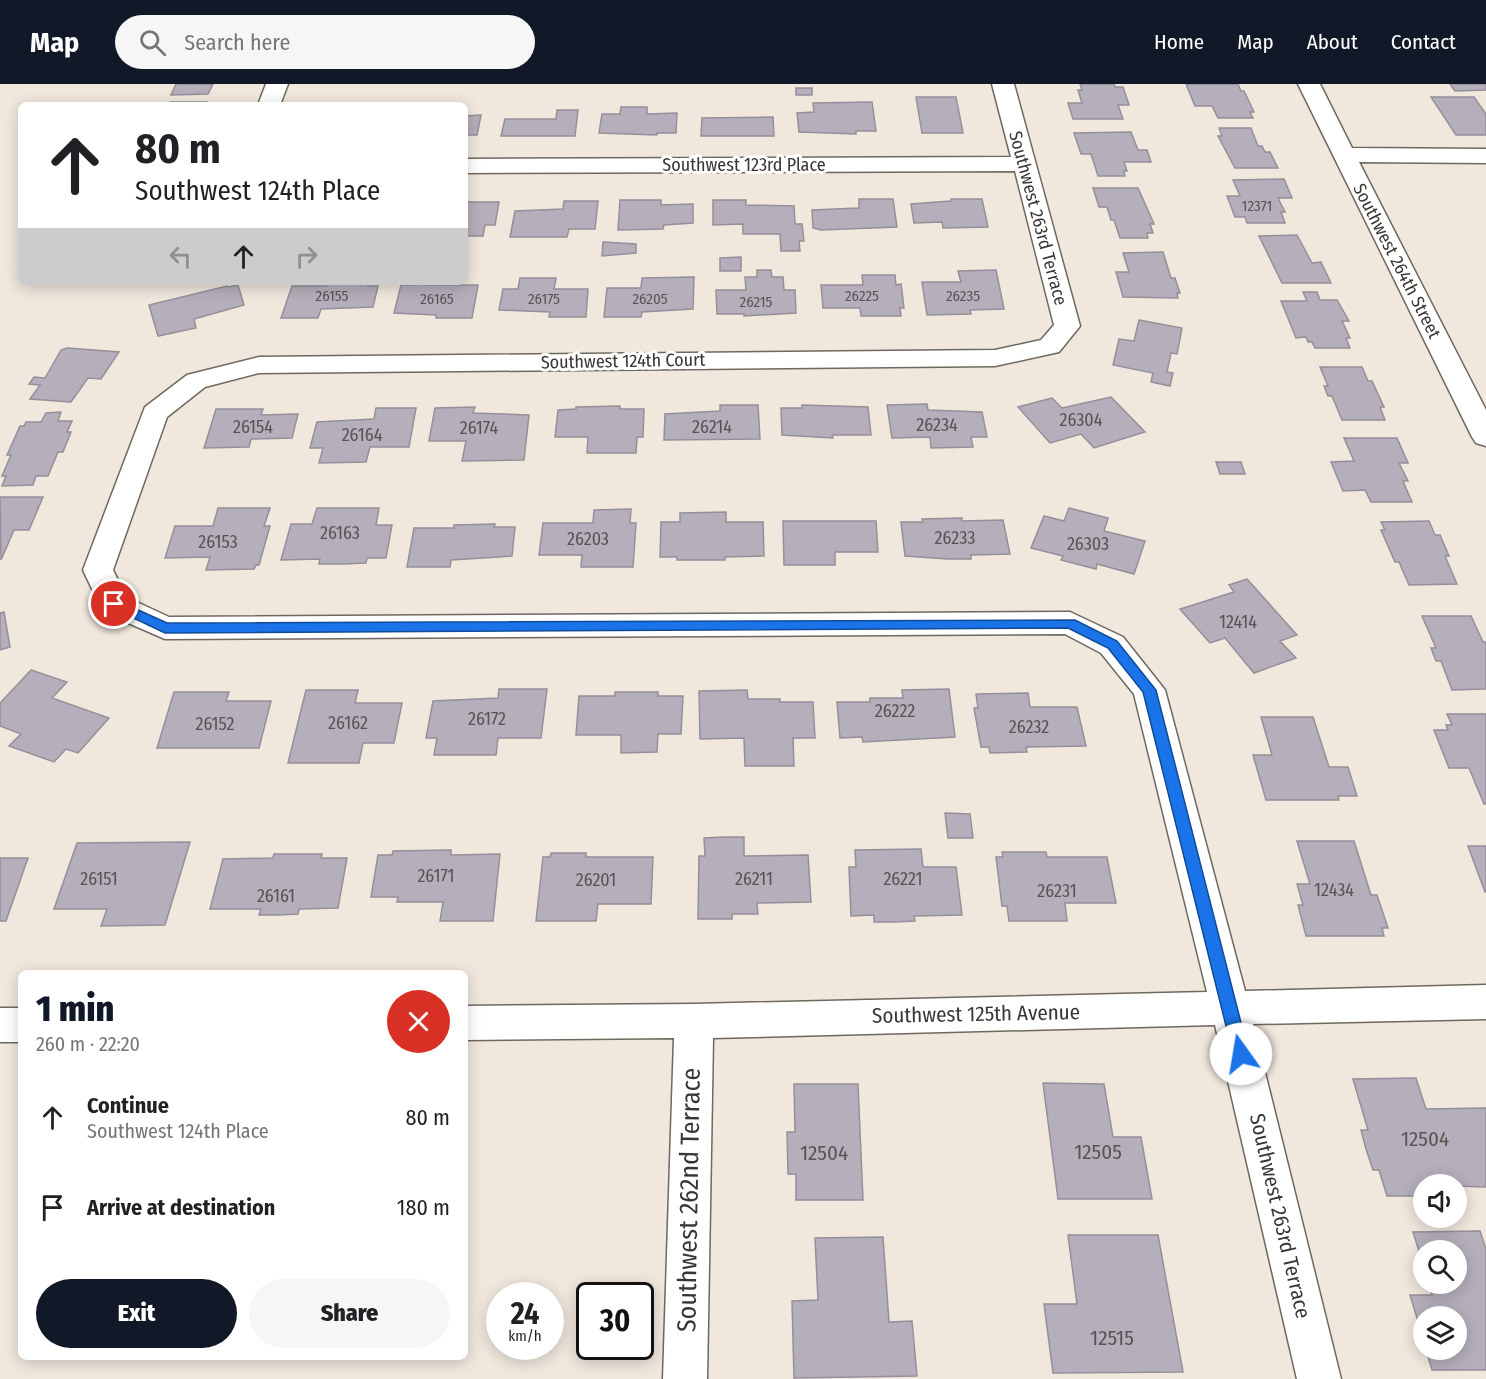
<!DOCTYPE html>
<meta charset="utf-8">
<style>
:root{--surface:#fff;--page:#f6f6f6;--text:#202124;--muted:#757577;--accent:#111827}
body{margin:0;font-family:"Fira Sans Condensed",sans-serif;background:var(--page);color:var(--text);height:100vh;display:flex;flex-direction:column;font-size:22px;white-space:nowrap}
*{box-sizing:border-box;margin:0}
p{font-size:20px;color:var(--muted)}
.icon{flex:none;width:33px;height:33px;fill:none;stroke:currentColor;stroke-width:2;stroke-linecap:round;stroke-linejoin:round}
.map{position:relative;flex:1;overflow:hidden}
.side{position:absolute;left:18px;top:886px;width:450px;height:390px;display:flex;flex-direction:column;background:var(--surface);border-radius:9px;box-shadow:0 3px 15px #0003}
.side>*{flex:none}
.banner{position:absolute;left:18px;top:18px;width:450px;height:183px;border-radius:9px;box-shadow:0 3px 15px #0003;background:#fff;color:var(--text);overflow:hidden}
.fabs{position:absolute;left:1413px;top:1090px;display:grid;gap:12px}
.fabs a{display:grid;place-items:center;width:54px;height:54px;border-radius:50%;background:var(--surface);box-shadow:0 3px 15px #0003;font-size:30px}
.speed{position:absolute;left:486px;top:1198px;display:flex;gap:12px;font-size:30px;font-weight:700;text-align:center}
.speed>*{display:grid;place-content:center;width:78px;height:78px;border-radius:50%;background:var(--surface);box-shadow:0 3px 15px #0003;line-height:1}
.speed small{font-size:15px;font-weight:400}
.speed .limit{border:3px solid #111;border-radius:9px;background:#fff;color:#111}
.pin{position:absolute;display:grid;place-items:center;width:51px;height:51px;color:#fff;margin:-26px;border:3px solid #fff;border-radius:50%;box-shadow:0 2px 6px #0007}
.me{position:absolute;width:66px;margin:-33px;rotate:347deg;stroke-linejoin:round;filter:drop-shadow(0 0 4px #0008)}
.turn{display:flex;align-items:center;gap:21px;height:126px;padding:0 18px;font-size:27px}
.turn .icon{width:78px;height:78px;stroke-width:2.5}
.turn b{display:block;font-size:42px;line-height:51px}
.lanes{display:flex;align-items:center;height:57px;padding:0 18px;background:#0003;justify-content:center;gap:30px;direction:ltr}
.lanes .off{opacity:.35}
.round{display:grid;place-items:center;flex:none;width:63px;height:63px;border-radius:32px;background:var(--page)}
.summary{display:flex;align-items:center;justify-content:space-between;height:102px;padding:0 18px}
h1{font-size:36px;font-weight:800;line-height:45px;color:var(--accent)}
.action{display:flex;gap:12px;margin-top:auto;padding:12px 18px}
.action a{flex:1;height:69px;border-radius:36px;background:var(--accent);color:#fff;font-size:24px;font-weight:800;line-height:69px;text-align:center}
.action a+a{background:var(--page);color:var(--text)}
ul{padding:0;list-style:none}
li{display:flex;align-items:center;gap:18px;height:90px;padding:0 18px}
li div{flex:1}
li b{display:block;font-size:22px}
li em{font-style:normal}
header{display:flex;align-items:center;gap:36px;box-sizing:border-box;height:84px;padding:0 30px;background:var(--accent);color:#fff}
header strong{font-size:28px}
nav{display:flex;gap:33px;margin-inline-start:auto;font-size:21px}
.search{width:420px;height:54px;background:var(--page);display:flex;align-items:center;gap:15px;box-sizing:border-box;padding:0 21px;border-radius:33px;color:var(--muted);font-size:22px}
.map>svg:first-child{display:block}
.building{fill:#b4afba;stroke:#958f9a;stroke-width:1.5}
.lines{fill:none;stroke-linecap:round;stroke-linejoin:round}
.minor-casing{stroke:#6f685f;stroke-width:3}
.minor{fill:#fff;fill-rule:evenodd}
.route{fill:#1a73e8;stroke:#114b97;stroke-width:1.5}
.labels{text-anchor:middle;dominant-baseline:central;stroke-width:6;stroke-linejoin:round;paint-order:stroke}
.far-number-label{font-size:15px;fill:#585454}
.far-street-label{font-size:18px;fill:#393532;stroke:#fff}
.number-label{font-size:18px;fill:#585454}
.street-label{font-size:21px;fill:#393532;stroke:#fff}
.near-number-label{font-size:21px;fill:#585454}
.near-street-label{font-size:26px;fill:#393532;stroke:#fff}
</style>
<header>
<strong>Map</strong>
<div class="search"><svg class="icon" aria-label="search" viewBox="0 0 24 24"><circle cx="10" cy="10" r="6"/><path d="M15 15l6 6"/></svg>Search here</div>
<nav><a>Home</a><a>Map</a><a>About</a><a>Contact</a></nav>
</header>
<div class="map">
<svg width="1486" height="1295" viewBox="0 0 1486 1295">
<rect width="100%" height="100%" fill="#f0e7dd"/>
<path class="building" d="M176 0H213L208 10 171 11Z
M1080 0H1114L1115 3H1123L1129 21H1118L1123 35H1073L1068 19H1082L1078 6H1082Z
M1186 0H1238L1241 7H1244L1254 28H1250L1253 34H1218L1212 22H1195Z
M1450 0H1486V6L1455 7Z
M796 4H812V11H796Z
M916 13H956L963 49H922Z
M1431 13H1474L1486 30V51H1456Z
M170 18H207L206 21H169Z
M872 18 876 47H856V50L799 48 797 29 814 28 813 19Z
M621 23H647V30L677 29 676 49H657V51L599 49 602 30H620Z
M557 26H578L575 52H501L505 35H556Z
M481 31 477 51H465V32Z
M773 33 774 52H701L702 34Z
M1219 44H1251L1258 62H1262L1265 68H1270L1278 84H1235L1218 52H1222Z
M1131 48 1138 66H1147L1151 78H1124L1127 87H1124L1125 92H1098L1091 70H1081L1074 49Z
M1284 95 1292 114H1278L1285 128H1281L1285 139H1247L1245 133H1235L1227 112H1240L1233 96Z
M1093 104H1138L1154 140H1150L1153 149H1147L1148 154H1120L1114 136H1111L1107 123H1099Z
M859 115H893L897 143 821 146 813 144 812 126 859 124Z
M951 115H982L988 143 943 144 942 138 914 139 911 120 951 117Z
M620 116H661V121L693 120V139L664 141 663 145 618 146Z
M713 116H746V121L794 122 795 140H802L804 157H799L800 167H781L780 150H743V140L713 141Z
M564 117H598L595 145H569L567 153H510L515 127 563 125Z
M465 118H499L495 141H485L483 152H465Z
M1297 151 1312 179 1321 178 1331 199H1282L1259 152Z
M603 158 636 160V169L602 172Z
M1163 168 1171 194H1175L1180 209H1177L1178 214 1123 213 1116 188H1129L1123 169Z
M741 173V187H720V174Z
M757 186H771L772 193H783L784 206H795L796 229 744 232V230H717L716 206H746L745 193H757Z
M996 186 1004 225 970 226 971 230 927 231 922 198H961L958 187Z
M862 191H895L896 201 901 200 904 224H900L901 232H861L860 224H823L821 201H863Z
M694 193 693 225 642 228 641 233H604L607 204H641L642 194Z
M520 194H556L554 205H588L586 233H549L550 228 499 226 503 205H518Z
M415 198H425L424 201H478L472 234H436V231L394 229 401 201H415Z
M327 199H369L368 202H378L373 223 321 225 318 234H281L292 202H326Z
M238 201 244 221 194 235 196 244 158 252 149 221 227 202 228 203Z
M1303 208H1317L1320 216H1337L1349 237H1342L1350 254H1346L1350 264H1315L1312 258H1308L1306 253 1296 254 1281 217H1307Z
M1139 236 1182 244 1177 270 1171 269 1167 288 1173 289 1170 302 1151 298 1153 289 1113 281 1119 255 1134 257Z
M67 264 119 268 101 295 88 294 71 318 30 315 40 301 29 300 34 293 45 294 61 266Z
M1320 283H1362L1368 297H1372L1384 323H1380L1385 336H1342L1332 312H1328L1324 302H1328Z
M1111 313 1145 348 1094 364 1081 350 1050 359 1018 323 1052 314 1062 324Z
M927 320 928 326 982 328 987 353H971L973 363 931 364 930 353 892 354 887 321Z
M720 321H758L760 355 664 356 665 330 720 327Z
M802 321 868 323 871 351H832L833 354 782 351 781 324H802Z
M620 322V325H644L643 353H637L636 369H587L588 353H555L558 326 576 325V323Z
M475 323 473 329 529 331 524 376 462 377 466 357H429L435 324Z
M376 324H416L409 363H370L366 378 319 379 323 364H310L317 338 374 335Z
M216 325H263L261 331 298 330 292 354 251 355 249 363 204 364Z
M61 328 58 337H72L67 348H71L63 368H58L48 392H36L33 401 2 402 6 392H2L11 371H7L20 342H24L26 338H41L46 329Z
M1344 354H1397L1408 379H1399L1408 397H1403L1412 418H1371L1365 406 1343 407 1331 378 1354 377Z
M1216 378H1241L1245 390H1220Z
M0 413H43L29 446H14L1 476Z
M218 424H270L264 442H270L259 481H256L254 485 206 486 210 473 165 474 175 442H213Z
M317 424H379L376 441H392L386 474H367L366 479 343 480H319L320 475 281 476 291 440H312Z
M1069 424 1108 434 1104 447 1145 457 1134 490 1097 480 1096 485 1061 476 1063 472 1031 464 1044 432 1064 437Z
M631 425 630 439H636L633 483H581L582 471H539L543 439H593L594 426Z
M726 428V438H763L764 472 725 473V476H677V473H660L661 438H680V429Z
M962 434V437L1003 436 1010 470 971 471V475H948L905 472 901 438H923L922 435Z
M783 437H876L878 468H835V481H784Z
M1429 437 1435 451H1440L1449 472H1445L1457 500 1409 501 1399 478H1395L1381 446H1385L1381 438Z
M495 440 494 443H515L512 472 451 476 450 483H407L414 444H454V441Z
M1247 495 1297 551 1280 557 1296 574 1254 589 1225 554 1210 559 1180 525 1234 508 1229 501Z
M4 528 10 563 0 566V529Z
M1422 532H1471L1483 558H1486V605L1452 606 1441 577H1436L1431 564H1436Z
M31 586 67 598 52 614 109 634 78 669 66 665 54 678 9 662 21 650 0 642V619Z
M499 605H547L541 654H498L496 671H434L437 654H426L433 617 498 614Z
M949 605 955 653 863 658 862 653 840 654 837 618H870V614H903L902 606Z
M306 606H358L355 619H402L394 659H363L359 679H288Z
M747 606 748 615H780V618H813L815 654H793L794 682H745L744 654 700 655 699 607Z
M174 608H229L226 617H271L259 664H157Z
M615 608H658V612H683L681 650H658L657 668 621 669V651H576L579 612H615Z
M1028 609 1030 623H1077L1086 662 1026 663 1027 668 990 669 989 663H981L974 624H978L976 610Z
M1447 630H1486V720H1484L1469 684H1449L1434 646H1448L1446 641H1452Z
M1261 633H1313L1329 683H1348L1357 712H1338L1339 716H1266L1253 671H1272Z
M945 729 970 730 973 754H948Z
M724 753H744V772L808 771 811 818 757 819 758 830H732V835H698L699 772H705L704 754Z
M1297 757H1354L1371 811H1377L1388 844H1382L1384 852H1306L1298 821H1303L1297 800H1310Z
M190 758 165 841 101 842 107 825H54L77 759Z
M1468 762H1486V808H1485Z
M921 765 923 783H956L962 831 914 832 915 837 894 838H874V831L851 832 849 783H856L855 766Z
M451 766V771L500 770 493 837H440L443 818H397L398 813H371L378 771H392L393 767Z
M1002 768H1046L1047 773H1107L1116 819H1065L1067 837H1009L1007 822H1002L996 773H1003Z
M551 769H586V773H653L651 820H598L596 837H536L543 773H550Z
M274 770H322L321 774H347L338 824 299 825 298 830 278 831H259L261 825H210L223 775 273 774Z
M0 774H28L6 837H0Z
M1416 994 1426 1025 1486 1024V1103L1424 1101V1112H1387L1379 1086H1373L1366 1065 1361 1046H1368L1353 995Z
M1043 999 1104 1000 1113 1053H1141L1152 1115H1058Z
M794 1000H858L863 1116H796V1090H788L787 1048H795Z
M1480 1147 1486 1165V1286H1432L1426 1266H1456V1233H1424V1257L1410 1211H1432L1429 1200H1456V1167H1424V1183L1413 1148Z
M1068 1151H1158L1183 1288 1053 1289 1044 1220H1077Z
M883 1153 889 1238 912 1237 917 1292 794 1294 792 1217 818 1216 815 1154Z"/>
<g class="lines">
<g class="minor-casing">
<path id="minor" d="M266 0H288L280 21H258Z
M992 0H1014L1080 242 1059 268 995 282 259 289 205 303 167 333 113 486 126 513 169 533 1070 528 1123 553 1165 606 1245 907 1486 901V935L1253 940 1341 1295H1297L1215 941 713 954 707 1295H663L674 954 465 956V922L694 920 1207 908 1134 610 1101 569 1065 550 165 555 103 528 83 486 145 323 187 291 259 273 995 266 1041 256 1054 241 1015 87 465 89V75L1011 73Z
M1298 0H1320L1352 64 1486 65V79L1359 78 1486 326V362L1476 359 1472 353Z
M0 924H21V958H0Z"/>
</g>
<use href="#minor" class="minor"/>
</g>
<path class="route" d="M114 515 167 539 1075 536 1117 557 1156 606 1249 970 1247 975 1241 977 1235 975 1233 970 1143 608 1108 564 1068 544 165 549 110 523 108 520 110 517Z"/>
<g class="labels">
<g class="far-number-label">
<text x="1257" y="122">12371</text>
<text x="332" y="212">26155</text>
<text x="862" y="212">26225</text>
<text x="963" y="212">26235</text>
<text x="437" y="215">26165</text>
<text x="544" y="215">26175</text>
<text x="650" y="215">26205</text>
<text x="756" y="218">26215</text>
</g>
<g class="far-street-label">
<text x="744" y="81">Southwest 123rd Place</text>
<text transform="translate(1038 134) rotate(75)">Southwest 263rd Terrace</text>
<text transform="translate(1397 177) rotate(63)">Southwest 264th Street</text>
<text transform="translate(623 277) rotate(-1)">Southwest 124th Court</text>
</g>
<g class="number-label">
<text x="1081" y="336">26304</text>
<text x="937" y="341">26234</text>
<text x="253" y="343">26154</text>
<text x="712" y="343">26214</text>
<text x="479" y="344">26174</text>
<text x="362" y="351">26164</text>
<text x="340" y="449">26163</text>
<text x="955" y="454">26233</text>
<text x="588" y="455">26203</text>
<text x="218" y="458">26153</text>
<text x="1088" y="460">26303</text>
<text x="1238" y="538">12414</text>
<text x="895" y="627">26222</text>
<text x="487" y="635">26172</text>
<text x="348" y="639">26162</text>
<text x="215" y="640">26152</text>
<text x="1029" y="643">26232</text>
<text x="436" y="792">26171</text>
<text x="99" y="795">26151</text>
<text x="754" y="795">26211</text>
<text x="903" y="795">26221</text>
<text x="596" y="796">26201</text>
<text x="1334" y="806">12434</text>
<text x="1057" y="807">26231</text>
<text x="276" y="812">26161</text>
</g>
<g class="street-label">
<text transform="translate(976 930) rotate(-1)">Southwest 125th Avenue</text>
<text transform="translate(1280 1132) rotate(77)">Southwest 263rd Terrace</text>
</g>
<g class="near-number-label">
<text x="1425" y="1055">12504</text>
<text x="1098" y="1068">12505</text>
<text x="824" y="1069">12504</text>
<text x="1112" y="1254">12515</text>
</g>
<g class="near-street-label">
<text transform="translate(689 1116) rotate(-89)">Southwest 262nd Terrace</text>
</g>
</g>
</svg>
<div class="fabs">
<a><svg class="icon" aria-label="sound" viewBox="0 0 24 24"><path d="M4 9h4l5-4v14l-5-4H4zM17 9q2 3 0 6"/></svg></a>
<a><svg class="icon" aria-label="search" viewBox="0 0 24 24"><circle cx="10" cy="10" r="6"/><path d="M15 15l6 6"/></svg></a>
<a><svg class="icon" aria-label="layers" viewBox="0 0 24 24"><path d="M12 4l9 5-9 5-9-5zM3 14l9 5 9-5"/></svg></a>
</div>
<div class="speed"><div>24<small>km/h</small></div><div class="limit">30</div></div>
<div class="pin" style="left:114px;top:520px;background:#d93025"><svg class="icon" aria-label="arrive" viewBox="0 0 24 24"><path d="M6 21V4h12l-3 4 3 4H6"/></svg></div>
<svg class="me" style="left:1241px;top:970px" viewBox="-20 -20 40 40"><circle r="19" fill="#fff"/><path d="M0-13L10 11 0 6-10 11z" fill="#1a73e8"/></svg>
<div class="banner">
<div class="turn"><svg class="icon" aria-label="ahead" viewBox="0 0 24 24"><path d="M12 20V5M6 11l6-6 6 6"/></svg><div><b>80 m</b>Southwest 124th Place</div></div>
<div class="lanes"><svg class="icon off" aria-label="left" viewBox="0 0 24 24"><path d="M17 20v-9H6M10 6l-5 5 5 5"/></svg><svg class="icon" aria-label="ahead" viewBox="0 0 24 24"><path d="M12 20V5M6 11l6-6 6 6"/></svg><svg class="icon off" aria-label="right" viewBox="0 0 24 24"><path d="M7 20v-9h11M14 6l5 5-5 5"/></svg></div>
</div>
<section class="side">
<div class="summary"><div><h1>1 min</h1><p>260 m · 22:20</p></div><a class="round" style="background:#d93025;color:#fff"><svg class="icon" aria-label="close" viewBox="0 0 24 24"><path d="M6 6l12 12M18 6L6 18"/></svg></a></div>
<ul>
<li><svg class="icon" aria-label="ahead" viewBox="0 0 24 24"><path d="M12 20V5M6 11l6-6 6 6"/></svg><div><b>Continue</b><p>Southwest 124th Place</p></div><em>80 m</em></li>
<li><svg class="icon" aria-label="arrive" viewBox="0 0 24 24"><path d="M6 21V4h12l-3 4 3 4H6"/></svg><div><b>Arrive at destination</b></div><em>180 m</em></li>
</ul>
<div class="action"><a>Exit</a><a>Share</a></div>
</section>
</div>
